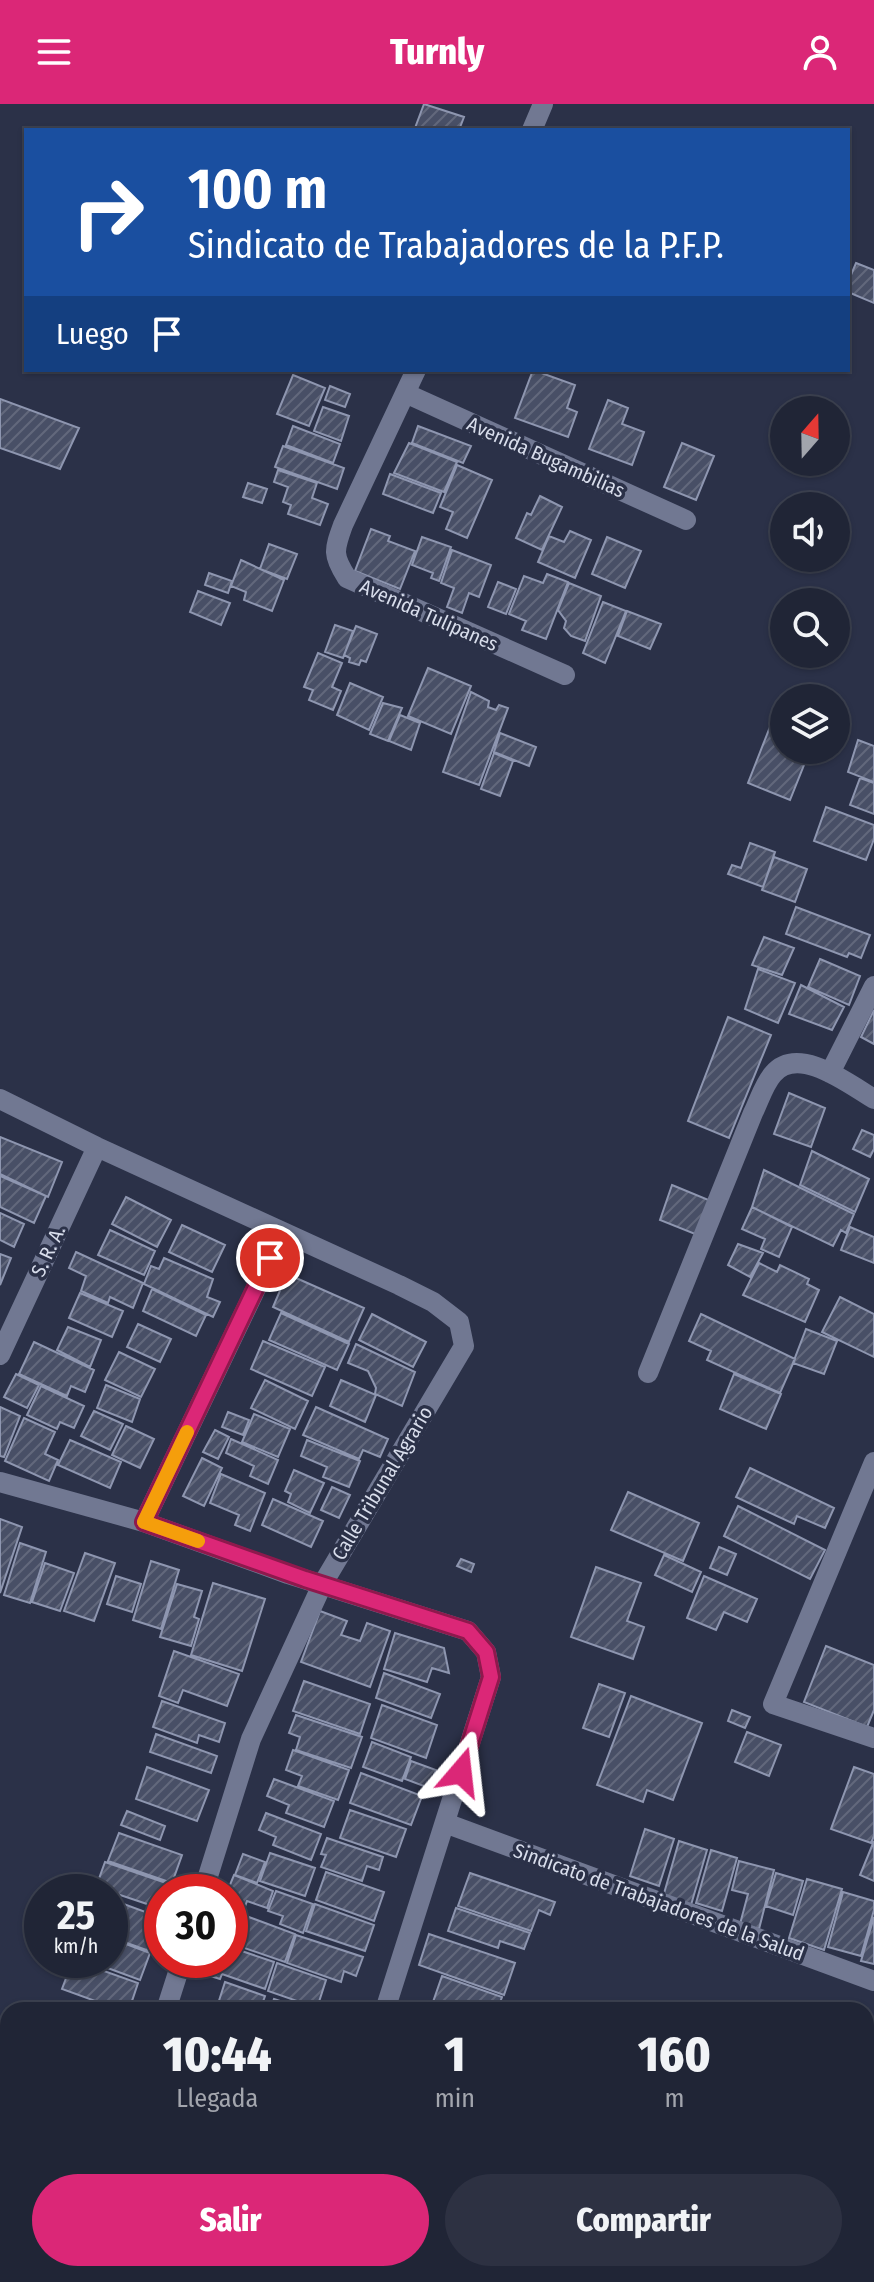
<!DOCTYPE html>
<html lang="es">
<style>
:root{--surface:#202536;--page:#2d3142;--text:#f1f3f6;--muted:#a2a5ad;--line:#3d4251;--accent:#db2777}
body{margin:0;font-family:"Fira Sans Condensed",sans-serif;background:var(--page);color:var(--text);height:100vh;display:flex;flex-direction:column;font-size:30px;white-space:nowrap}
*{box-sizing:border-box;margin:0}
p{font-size:26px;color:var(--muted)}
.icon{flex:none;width:44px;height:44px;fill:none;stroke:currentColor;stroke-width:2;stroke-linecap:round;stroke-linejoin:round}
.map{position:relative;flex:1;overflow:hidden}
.sheet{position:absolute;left:0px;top:1898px;width:874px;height:280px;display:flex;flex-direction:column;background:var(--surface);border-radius:24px 24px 0 0;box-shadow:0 2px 6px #0004,0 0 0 2px var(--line)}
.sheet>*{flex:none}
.banner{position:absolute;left:24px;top:24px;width:826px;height:244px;border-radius:0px;box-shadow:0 2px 6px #0004,0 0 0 2px var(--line);background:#1a4fa0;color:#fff;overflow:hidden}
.needle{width:52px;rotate:20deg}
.fabs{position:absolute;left:770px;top:292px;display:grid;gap:16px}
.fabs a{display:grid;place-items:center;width:80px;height:80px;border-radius:50%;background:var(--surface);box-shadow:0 2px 6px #0004,0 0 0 2px var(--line);font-size:40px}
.speed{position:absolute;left:24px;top:1770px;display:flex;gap:16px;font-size:40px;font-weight:700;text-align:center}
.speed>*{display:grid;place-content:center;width:104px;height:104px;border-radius:50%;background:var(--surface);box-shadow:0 2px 6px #0004,0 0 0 2px var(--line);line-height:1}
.speed small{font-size:20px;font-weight:400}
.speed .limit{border:12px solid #d22;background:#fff;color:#111}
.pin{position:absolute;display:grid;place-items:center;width:68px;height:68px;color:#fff;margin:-34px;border:4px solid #fff;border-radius:50%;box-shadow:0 2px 8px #0007}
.me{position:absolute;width:88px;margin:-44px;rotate:17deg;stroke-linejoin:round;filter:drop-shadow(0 0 6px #0008)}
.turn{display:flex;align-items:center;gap:28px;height:168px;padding:0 32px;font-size:36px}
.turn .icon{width:104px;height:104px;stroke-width:2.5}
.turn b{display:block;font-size:56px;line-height:68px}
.then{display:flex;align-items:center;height:76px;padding:0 32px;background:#0003;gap:16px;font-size:30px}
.eta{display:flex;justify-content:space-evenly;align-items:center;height:136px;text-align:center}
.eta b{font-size:48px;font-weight:800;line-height:56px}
.action{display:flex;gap:16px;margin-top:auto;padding:16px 32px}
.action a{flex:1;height:92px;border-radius:48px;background:var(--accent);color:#fff;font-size:32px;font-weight:800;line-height:92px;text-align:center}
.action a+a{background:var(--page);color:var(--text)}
header{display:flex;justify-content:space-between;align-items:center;height:104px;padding:0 32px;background:var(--accent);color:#fff;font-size:36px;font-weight:800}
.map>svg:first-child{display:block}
.building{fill:url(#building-hatch);stroke:#8e96b0;stroke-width:2}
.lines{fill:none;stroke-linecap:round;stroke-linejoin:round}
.street{stroke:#717892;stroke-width:20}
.route-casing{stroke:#8e194d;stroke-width:20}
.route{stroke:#db2777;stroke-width:14}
.slow{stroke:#f59e0b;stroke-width:14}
.labels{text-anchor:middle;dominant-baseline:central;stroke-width:7;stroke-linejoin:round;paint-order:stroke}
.street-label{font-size:20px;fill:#d8ddeb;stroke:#2b3148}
</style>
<header><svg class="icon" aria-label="menu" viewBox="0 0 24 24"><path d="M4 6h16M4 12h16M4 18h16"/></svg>Turnly<svg class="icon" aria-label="person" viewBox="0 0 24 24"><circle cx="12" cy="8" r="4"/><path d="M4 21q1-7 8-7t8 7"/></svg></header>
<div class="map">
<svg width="874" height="2178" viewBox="0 0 874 2178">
<defs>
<pattern id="building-hatch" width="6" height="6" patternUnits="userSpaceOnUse" patternTransform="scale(2)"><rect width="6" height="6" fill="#484f66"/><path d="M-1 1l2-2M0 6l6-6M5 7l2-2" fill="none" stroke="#62687c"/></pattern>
</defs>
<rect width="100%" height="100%" fill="#2b3148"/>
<path class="building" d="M424 0 464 13 459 26 415 24Z
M856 159 874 166V199L848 188V178Z
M533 266 575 281 567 304 577 308 568 333 515 314Z
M293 271 325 284 309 322 277 310Z
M330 282 350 290 345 303 325 296Z
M0 295 79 324 60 365 0 344Z
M608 296 628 304 622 320 644 328 632 361 589 345Z
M323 303 349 312 341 337 314 327Z
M293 322 340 340 333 359 286 341Z
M418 322 471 342 463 359 412 339Z
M409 339 457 358 444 388 394 369Z
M682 339 714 352 696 396 664 383Z
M283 342 344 364 337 385 275 363Z
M457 361 492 376 467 434 446 425 453 408 440 403Z
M278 366 317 379 312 394 328 400 320 421 288 410 291 401 283 398 288 383 274 378Z
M390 370 441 389 433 409 383 390Z
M248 379 267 385 262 399 243 393Z
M540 392 562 403 542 446 516 434 527 409 531 411Z
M371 425 390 432 388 437 415 447 400 485 355 467Z
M570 427 591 436 575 474 538 458 549 432 564 438Z
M422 433 451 443 439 477 431 474 433 469 412 461Z
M607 433 641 447 625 484 592 470Z
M269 440 297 450 287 475 260 465Z
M452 446 491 461 479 493 469 489 462 509 447 503 454 484 441 479Z
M241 456 284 476 272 507 244 496 246 488 231 482Z
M209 469 232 477 228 489 205 481Z
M547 470 568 478 546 535 522 526 526 517 509 510 524 472 543 479Z
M498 478 516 485 506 510 488 503Z
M569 479 601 492 585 537 571 532 564 524 566 517 558 506Z
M198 487 230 499 221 521 190 508Z
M603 498 626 507 605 559 583 549Z
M627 507 661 520 650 545 618 532Z
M335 521 353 527 343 554 325 548Z
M356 522 377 530 366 558 361 556 359 561 349 558 350 554 344 551Z
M318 549 342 559 332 583 341 587 333 606 309 596 313 586 304 583Z
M428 564 471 582 451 630 408 612Z
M350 579 383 593 369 626 337 611Z
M471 588 489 597 488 603 496 606 499 601 508 604 479 681 443 668Z
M383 599 402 604 388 637 370 630Z
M775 610 784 614V646H810L790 696 748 679Z
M400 611 420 619 411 646 389 637Z
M500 629 536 643 529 662 494 648Z
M858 636 874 642V678L848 668Z
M494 649 513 657 500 692 481 685Z
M860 674 874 679V710L850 701Z
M826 703 874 721V735L866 756 814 737Z
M750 739 775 748 763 783 728 770 732 761 741 764Z
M774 753 807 765 795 798 762 786Z
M796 803 870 831 861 854 849 849 847 853 786 830Z
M764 833 794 844 782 871 752 861Z
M820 855 860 872 849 901 808 883Z
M758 865 795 879 778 919 745 905Z
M801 881 844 903 832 926 789 910Z
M874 906V940L861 933Z
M728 913 771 931 729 1034 688 1017Z
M789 989 825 1004 811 1043 774 1030Z
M862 1026 874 1031V1045L870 1053 853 1045Z
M0 1033 62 1058 48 1093 0 1070Z
M812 1047 869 1075 855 1108 800 1081Z
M764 1066 854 1110 846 1129 841 1126 833 1142 752 1103Z
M0 1072 46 1092 34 1119 0 1103Z
M672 1081 711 1097 700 1132 660 1116Z
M126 1093 171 1116 157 1143 112 1120Z
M752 1103 792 1123 779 1153 761 1145 765 1135 742 1125Z
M0 1109 24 1120 14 1143 0 1136Z
M182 1121 225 1141 212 1168 169 1148Z
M850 1123 874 1133V1159L841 1146Z
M110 1126 155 1147 144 1171 98 1151Z
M738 1140 763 1149 750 1173 728 1161Z
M76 1148 143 1179 133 1204 110 1193 108 1199 81 1187 86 1172 69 1164Z
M0 1150 11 1154 0 1181Z
M164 1154 213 1175 207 1193 220 1198 213 1213 144 1180 151 1162 159 1165Z
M759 1159 777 1168 780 1161 809 1175 807 1180 819 1186 805 1218 743 1191Z
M287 1170 364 1204 349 1238 273 1203Z
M152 1185 206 1211 196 1232 143 1207Z
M80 1189 123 1207 112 1233 69 1214Z
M840 1193 874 1210V1253L822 1228Z
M281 1209 349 1240 337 1266 269 1236Z
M372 1210 426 1238 413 1263 359 1236Z
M701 1210 795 1255 780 1289 707 1256 711 1247 689 1237Z
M138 1220 171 1235 160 1258 127 1243Z
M68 1223 101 1236 90 1263 57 1246Z
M806 1225 837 1237 824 1270 793 1259Z
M263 1237 325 1263 312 1292 251 1265Z
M34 1238 94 1266 85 1288 71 1282 67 1292 19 1270Z
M356 1240 415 1268 402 1302 375 1290 376 1284 368 1267 348 1259Z
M119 1248 155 1265 141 1293 105 1276Z
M16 1270 39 1281 27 1304 4 1293Z
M734 1270 781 1290 766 1325 720 1305Z
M265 1276 308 1297 295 1325 251 1304Z
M341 1276 376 1291 365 1318 330 1302Z
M106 1281 140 1295 132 1318 97 1304Z
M41 1282 84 1302 74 1324 60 1318 57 1325 27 1311Z
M0 1303 20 1312 4 1353 0 1352Z
M316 1303 388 1335 380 1353 363 1346 359 1355 303 1331Z
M94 1307 123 1320 110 1346 81 1332Z
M228 1308 249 1316 243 1331 222 1323Z
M254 1310 290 1325 278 1353 242 1338Z
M24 1314 55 1328 45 1350 58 1356 49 1377 5 1357Z
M126 1322 154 1335 140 1364 112 1351Z
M215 1326 229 1333 218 1355 203 1348Z
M231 1335 278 1356 268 1380 250 1372 254 1362 226 1349Z
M70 1336 121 1358 110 1384 58 1361Z
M307 1336 360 1357 349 1383 323 1373 327 1363 301 1352Z
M202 1354 222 1364 204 1402 183 1392Z
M750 1364 834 1404 825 1424 797 1412 794 1420 736 1393Z
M294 1366 324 1379 310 1409 288 1398 291 1390 285 1387Z
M221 1370 265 1389 250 1427 235 1421 239 1411 210 1399Z
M332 1383 350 1391 339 1414 321 1406Z
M628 1388 699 1419 683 1457 611 1426Z
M273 1395 323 1417 311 1443 262 1421Z
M738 1402 825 1446 810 1475 724 1432Z
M0 1415 22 1423 0 1489Z
M20 1439 46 1448 30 1499 4 1491Z
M719 1443 736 1450 727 1471 710 1464Z
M85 1449 115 1459 94 1517 64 1507Z
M664 1451 701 1468 692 1488 655 1471Z
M461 1455 474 1460 471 1468 457 1462Z
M151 1457 179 1466 161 1525 133 1516Z
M45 1459 74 1469 60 1507 32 1498Z
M596 1463 641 1479 627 1517 644 1523 633 1555 571 1533Z
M116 1472 141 1480 132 1508 107 1500Z
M704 1472 757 1495 747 1518 724 1508 716 1526 687 1514Z
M213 1479 265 1495 242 1567 191 1551Z
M177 1480 202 1487 194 1513 199 1515 191 1542 160 1533Z
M320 1507 347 1517 341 1531 360 1537 367 1519 390 1527 370 1583 301 1558Z
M395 1529 444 1544 449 1569 432 1564 427 1578 384 1565Z
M826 1542 874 1561V1606L867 1623 804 1598Z
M174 1547 239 1570 227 1602 183 1586 178 1599 159 1592Z
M384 1569 440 1590 431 1614 376 1594Z
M304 1577 370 1600 360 1630 293 1607Z
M599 1580 625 1589 609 1633 583 1624Z
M631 1592 702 1619 673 1696 647 1686 643 1698 597 1681Z
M162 1597 225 1619 219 1638 199 1631 197 1639 153 1623Z
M382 1601 437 1621 426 1654 371 1634Z
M732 1606 750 1613 745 1624 728 1617Z
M296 1611 362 1633 351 1664 296 1646 300 1633 289 1629Z
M747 1628 781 1641 769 1672 735 1658Z
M156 1630 217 1652 211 1669 150 1648Z
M372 1638 411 1653 402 1677 363 1663Z
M293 1646 349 1666 338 1696 298 1682 302 1672 286 1666Z
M411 1657 436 1666 429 1684 405 1675Z
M147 1663 209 1686 197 1717 136 1695Z
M854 1663 874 1670V1732L871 1739 831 1725Z
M361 1669 422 1692 411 1721 350 1699Z
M274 1675 334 1697 324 1723 286 1709 289 1701 267 1692Z
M350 1706 406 1725 396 1753 340 1734Z
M127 1707 165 1722 160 1736 121 1721Z
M266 1709 321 1730 311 1756 273 1741 276 1733 259 1726Z
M645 1725 674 1735 659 1782 630 1772Z
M119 1729 182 1751 172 1779 108 1757Z
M327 1734 383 1753 379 1766 367 1762 362 1777 321 1763 326 1751 321 1750Z
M679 1737 707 1746 691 1801 663 1793Z
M874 1737V1777L860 1771Z
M711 1746 737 1754 722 1807 696 1799Z
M270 1749 315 1764 305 1792 260 1777Z
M243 1750 265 1758 257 1779 235 1771Z
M739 1757 774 1766 759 1825 740 1820 748 1790 732 1786Z
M105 1758 172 1781 170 1788H162V1805L96 1783Z
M326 1768 384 1788 374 1817 316 1796Z
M470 1769 555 1798 550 1811 539 1806 531 1827 458 1802Z
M776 1769 803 1777 793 1811 766 1802Z
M234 1771 273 1787 267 1804 247 1797 242 1811 230 1807V1788H227Z
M807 1775 842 1785 824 1846 789 1834Z
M276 1787 313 1800 303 1829 280 1820 283 1812 268 1807Z
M843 1788 874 1797V1806L861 1852 828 1843Z
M110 1795 162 1814 152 1848 110 1833Z
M315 1800 374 1821 365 1847 306 1827Z
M456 1804 530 1829 524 1845 500 1837 498 1844 448 1827Z
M246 1812 295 1830 285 1858 230 1839V1820L242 1825Z
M874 1813V1860L861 1857Z
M429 1830 515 1859 504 1891 419 1861Z
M296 1831 363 1853 356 1872 344 1867 341 1878 287 1859Z
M110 1834 150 1849 140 1876 86 1856H110Z
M230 1843 274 1858 265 1885 222 1870 220 1875 204 1870 209 1856H230Z
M73 1856 138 1879 129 1906H120L62 1885Z
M277 1859 326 1876 317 1904 268 1887Z
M442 1872 502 1893 497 1906H446L432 1901Z
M225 1878 265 1892 260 1906H216Z
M274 1895 307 1906H270Z
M866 1916 874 1919V1956L866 1952Z
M866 1957 874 1961V1997L866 1993Z
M591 2170H618L616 2178H588Z
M621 2170H628L653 2178H618Z
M665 2170H688L686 2178H662Z
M758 2171 779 2178H755Z"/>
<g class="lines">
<path class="street" d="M532 26 543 0
M416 266 343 421C334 446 332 451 347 474L565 571
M405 289 686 416
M830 969 874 882
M0 995 97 1043 399 1181 433 1198 459 1218 464 1242 322 1481 251 1635 203 1788
M0 1251 97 1043
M648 1269 753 1009C759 997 764 980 773 970 798 940 849 980 874 995
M874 1358 773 1600 874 1634
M0 1378 144 1418 288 1470 468 1527 486 1548 491 1573 385 1906
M144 1418 283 1128
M445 1719 874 1877
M166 1906 182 1856
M866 2101 874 2079
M838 2170H841"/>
</g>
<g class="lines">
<g class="route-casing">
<path id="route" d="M270 1154 144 1418 305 1475 468 1527 486 1548 491 1573 461 1668"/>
</g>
<use href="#route" class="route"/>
<path class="slow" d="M187 1328 144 1418 198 1437"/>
</g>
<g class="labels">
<g class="street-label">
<text transform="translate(546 353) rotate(24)">Avenida Bugambilias</text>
<text transform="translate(429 511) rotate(24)">Avenida Tulipanes</text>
<text transform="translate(48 1147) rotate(-65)">S. R. A.</text>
<text transform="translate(382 1379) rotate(-59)">Calle Tribunal Agrario</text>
<text transform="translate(659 1798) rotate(20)">Sindicato de Trabajadores de la Salud</text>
</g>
</g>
</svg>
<div class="fabs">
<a><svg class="needle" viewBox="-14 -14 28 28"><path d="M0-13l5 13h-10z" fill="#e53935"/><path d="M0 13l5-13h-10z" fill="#a2a5ad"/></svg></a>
<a><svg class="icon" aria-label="sound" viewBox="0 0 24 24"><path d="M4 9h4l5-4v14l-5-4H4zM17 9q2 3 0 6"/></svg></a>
<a><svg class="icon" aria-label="search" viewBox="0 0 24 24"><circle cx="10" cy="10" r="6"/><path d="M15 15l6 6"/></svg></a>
<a><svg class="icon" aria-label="layers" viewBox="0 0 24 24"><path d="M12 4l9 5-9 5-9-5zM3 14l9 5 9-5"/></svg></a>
</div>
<div class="speed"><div>25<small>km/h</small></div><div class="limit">30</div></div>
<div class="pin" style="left:270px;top:1154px;background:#d93025"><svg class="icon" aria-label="arrive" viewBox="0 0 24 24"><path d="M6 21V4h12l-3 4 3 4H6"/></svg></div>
<svg class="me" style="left:461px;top:1668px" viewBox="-20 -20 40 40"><path d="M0-17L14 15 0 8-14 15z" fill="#db2777" stroke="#fff" stroke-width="4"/></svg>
<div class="banner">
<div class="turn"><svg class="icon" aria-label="right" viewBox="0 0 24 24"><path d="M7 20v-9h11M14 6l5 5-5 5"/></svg><div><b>100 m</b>Sindicato de Trabajadores de la P.F.P.</div></div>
<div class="then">Luego<svg class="icon" aria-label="arrive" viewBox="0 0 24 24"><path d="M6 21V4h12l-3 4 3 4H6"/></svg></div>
</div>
<section class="sheet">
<div class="eta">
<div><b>10:44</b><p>Llegada</p></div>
<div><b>1</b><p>min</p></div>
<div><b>160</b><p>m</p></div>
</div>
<div class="action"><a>Salir</a><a>Compartir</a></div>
</section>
</div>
